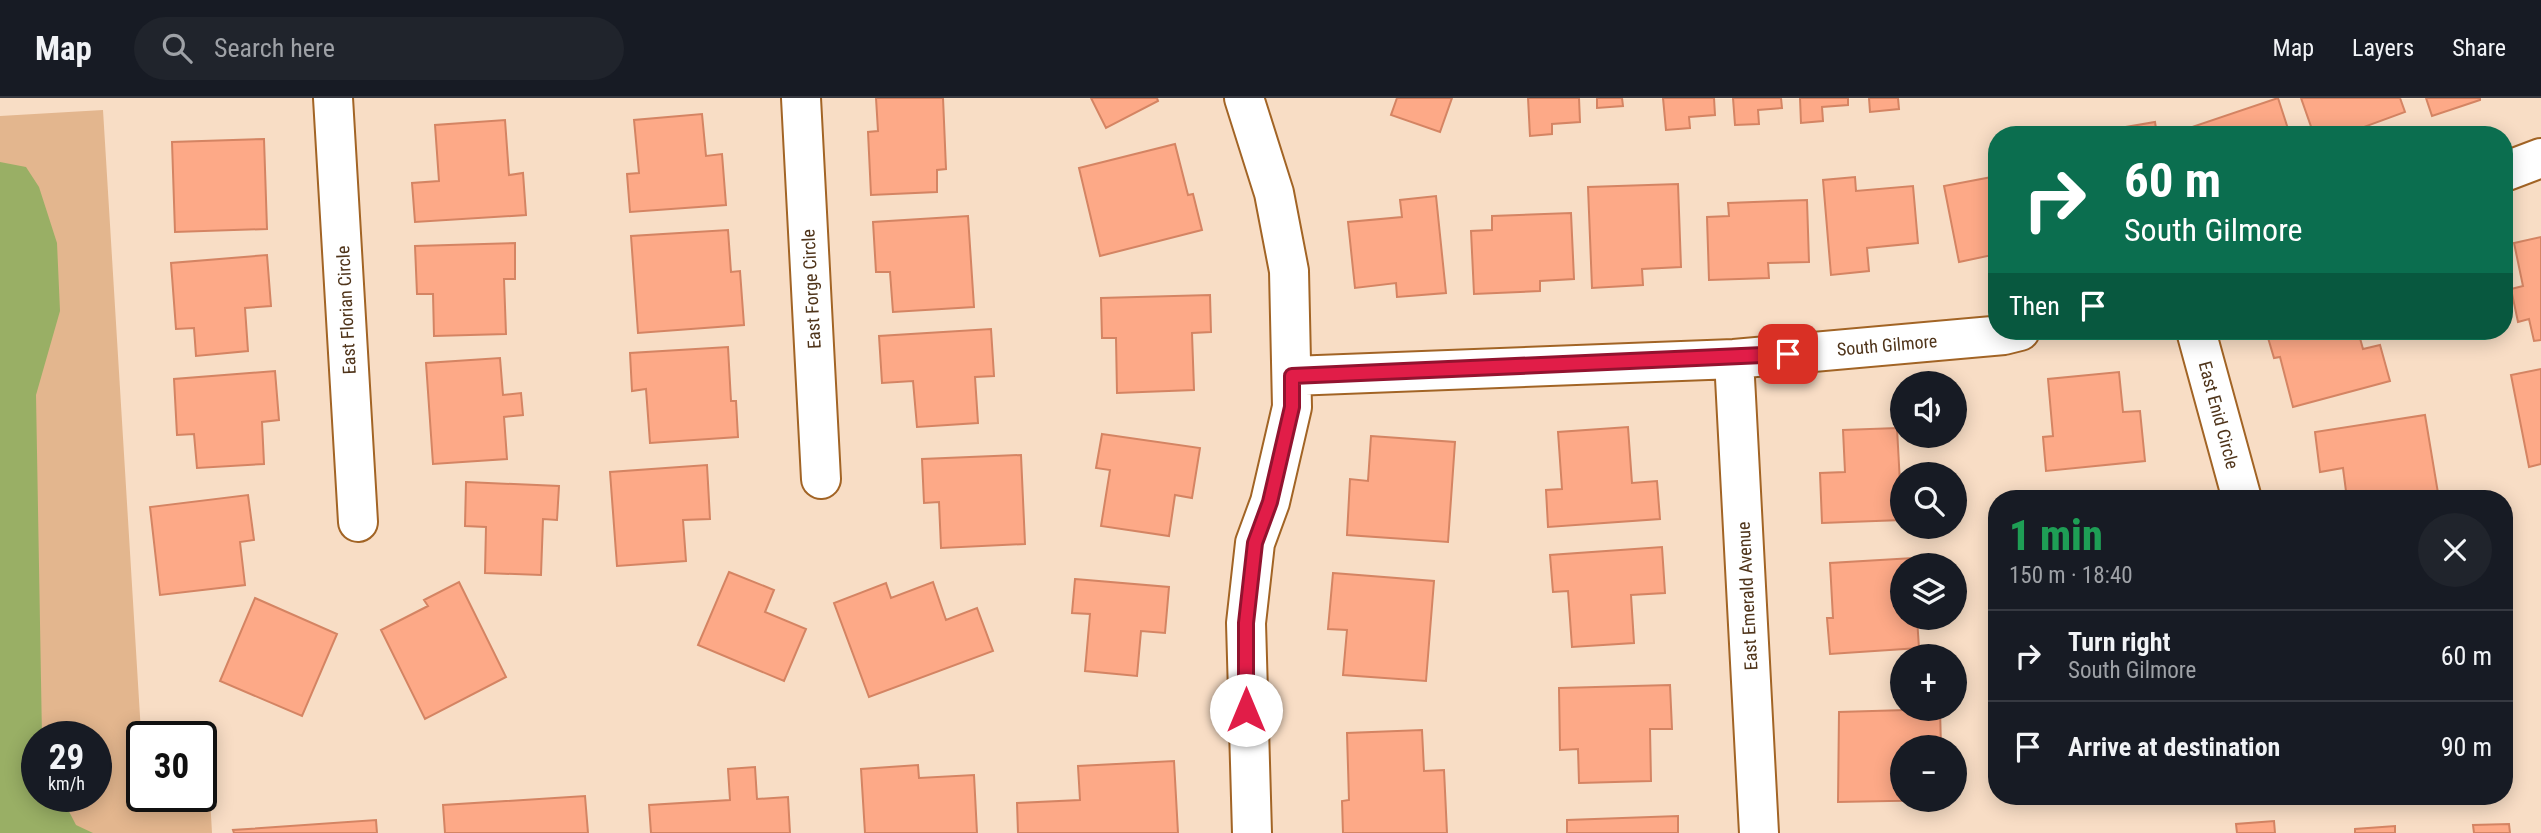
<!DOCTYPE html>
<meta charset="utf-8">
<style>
:root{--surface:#171b24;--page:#20242c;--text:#f1f3f6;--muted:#9ea1a6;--line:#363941}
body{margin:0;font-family:"Roboto Condensed",sans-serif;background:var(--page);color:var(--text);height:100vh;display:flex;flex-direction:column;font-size:26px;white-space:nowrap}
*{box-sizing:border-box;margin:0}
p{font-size:23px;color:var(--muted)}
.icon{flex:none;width:38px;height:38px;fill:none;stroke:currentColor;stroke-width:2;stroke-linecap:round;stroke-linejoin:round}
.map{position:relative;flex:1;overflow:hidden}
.side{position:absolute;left:1988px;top:392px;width:525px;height:315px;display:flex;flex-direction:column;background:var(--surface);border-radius:28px;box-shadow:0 4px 18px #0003}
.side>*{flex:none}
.top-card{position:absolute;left:1988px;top:28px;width:525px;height:214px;border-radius:28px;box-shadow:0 4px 18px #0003;background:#0b6e4f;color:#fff;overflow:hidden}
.controls{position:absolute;left:1890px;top:273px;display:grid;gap:14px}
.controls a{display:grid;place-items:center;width:77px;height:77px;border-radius:50%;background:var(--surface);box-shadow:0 4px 18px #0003;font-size:35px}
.speed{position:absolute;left:21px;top:623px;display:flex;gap:14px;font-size:35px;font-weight:700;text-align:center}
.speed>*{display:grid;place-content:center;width:91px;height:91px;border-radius:50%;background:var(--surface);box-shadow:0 4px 18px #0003;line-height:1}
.speed small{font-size:18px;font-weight:400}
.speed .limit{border:4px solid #111;border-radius:10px;background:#fff;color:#111}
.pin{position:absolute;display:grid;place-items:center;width:60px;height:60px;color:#fff;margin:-30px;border-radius:14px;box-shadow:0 4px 10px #0006}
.me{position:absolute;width:77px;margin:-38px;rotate:0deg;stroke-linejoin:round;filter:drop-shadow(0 0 5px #0008)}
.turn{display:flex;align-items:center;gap:24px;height:147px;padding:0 21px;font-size:32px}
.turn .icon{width:91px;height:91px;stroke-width:2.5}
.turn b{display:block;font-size:49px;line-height:60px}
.then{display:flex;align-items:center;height:66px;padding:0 21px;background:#0003;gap:14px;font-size:26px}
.round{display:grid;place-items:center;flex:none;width:74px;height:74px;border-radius:37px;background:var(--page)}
.overview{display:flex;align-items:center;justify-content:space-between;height:119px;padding:0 21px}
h1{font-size:42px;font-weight:800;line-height:52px;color:#1e9e55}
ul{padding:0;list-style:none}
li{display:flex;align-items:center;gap:21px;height:91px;padding:0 21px;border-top:2px solid var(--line)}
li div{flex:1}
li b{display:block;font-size:26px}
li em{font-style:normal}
header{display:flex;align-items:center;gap:42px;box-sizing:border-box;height:98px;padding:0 35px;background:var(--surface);border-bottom:2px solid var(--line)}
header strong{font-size:33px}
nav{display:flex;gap:38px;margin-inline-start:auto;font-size:24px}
.search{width:490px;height:63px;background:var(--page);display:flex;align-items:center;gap:18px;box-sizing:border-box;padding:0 24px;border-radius:38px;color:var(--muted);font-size:26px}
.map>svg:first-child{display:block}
.green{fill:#e3b68e;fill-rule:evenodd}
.water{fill:#99af65}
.building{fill:#fda987;stroke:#d48463;stroke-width:2}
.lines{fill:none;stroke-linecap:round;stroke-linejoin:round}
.minor-casing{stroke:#a26425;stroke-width:42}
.minor{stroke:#fff;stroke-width:38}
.route-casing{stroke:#92132f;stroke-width:18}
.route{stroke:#e11d48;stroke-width:12}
.labels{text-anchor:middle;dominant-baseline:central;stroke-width:5;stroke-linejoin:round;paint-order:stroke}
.street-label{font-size:18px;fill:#4f341a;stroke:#fff}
</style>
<header>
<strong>Map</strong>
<div class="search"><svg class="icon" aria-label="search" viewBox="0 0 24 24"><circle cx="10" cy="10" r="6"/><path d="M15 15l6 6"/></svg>Search here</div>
<nav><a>Map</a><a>Layers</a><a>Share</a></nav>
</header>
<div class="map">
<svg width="2541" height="735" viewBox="0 0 2541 735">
<rect width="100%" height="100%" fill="#f8ddc5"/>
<path class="green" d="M103 12 142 651V698H201V665L208 664 212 735H0V18ZM37 639H96V698H37Z"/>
<path class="water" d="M0 64 26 69 39 89 57 145 60 213 36 297 42 639H37V698H61L76 727 93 735H0Z"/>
<path class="building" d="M876 0H943L946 71 937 72V94L871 97 868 34 878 33Z
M1091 0H1157L1158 3 1106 30Z
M1397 0H1452L1440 34 1391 17Z
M1528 0H1579L1580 24 1552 26V36L1530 38Z
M1597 0H1622L1623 8 1597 10Z
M1663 0H1714L1715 17 1689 19 1690 30 1666 32Z
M1733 0H1781L1782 10 1758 12 1759 26 1735 27Z
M1800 0H1848V7L1822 9 1823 23 1801 25Z
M1869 0H1898L1899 11 1870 14Z
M2278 0 2290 37H2185L2183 32Z
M2301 0H2400L2405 14 2361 30 2363 37H2314Z
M2426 0H2480V2L2432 18Z
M702 16 706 58 722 56 726 107 630 114 627 76 639 75 634 22Z
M505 22 509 77 523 75 526 117 415 124 412 85 439 83 435 27Z
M2155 24 2157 37H2079Z
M264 41 267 131 175 134 172 44Z
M1175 46 1188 97 1193 96 1202 132 1100 158 1079 70Z
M1997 78V156L1959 164 1944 88Z
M1855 79 1856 93 1913 88 1918 145 1867 150 1869 173 1831 177 1823 82Z
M1678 86 1681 169 1642 171 1643 187 1592 190 1588 89Z
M1436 98 1446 195 1397 199 1396 185 1355 190 1348 124 1402 119 1400 102Z
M1807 102 1809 164 1768 165 1769 180 1709 182 1707 119 1729 118 1728 105Z
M1571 115 1574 181 1540 183V193L1474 196 1471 133 1492 132V118Z
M968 118 974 209 893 214 890 174H876L873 124Z
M728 132 731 174 740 173 744 227 638 235 631 138Z
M2541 139V242L2534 243 2529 221 2518 224 2511 191 2523 188 2514 145Z
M515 145V181H504L506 236 434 238 433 196H417L415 148Z
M267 157 271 208 245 210 248 253 196 258 194 230 176 231 171 165Z
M1210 197 1211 234 1192 235 1194 292 1117 295 1116 240H1102L1101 200Z
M991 231 994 278 975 279 978 325 917 329 913 283 882 285 879 238Z
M2266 233H2358L2363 251 2380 247 2390 283 2293 309 2280 259 2274 260Z
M728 249 731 303H736L738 339 650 345 646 291 632 293 630 255Z
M500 260 503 297 521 295 523 317 504 319 507 361 433 366 426 265Z
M2541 271V366L2529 369 2511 277Z
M275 273 279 322 262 324 264 366 197 370 194 336 177 337 174 281Z
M2119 274 2123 314 2140 313 2145 363 2046 373 2043 339 2053 338 2048 281Z
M2425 317 2439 401H2347L2343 370 2320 374 2315 334Z
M1628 329 1632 385 1657 383 1660 421 1548 429 1546 392 1562 391 1558 334Z
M1897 330 1902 422 1822 425 1820 375 1845 374 1843 332Z
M1102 336 1200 350 1192 400 1175 397 1169 438 1101 428 1110 372 1096 370Z
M1371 338 1455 344 1448 444 1347 437 1350 381 1368 383Z
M1021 357 1025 446 941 450 939 404 924 405 922 361Z
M707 367 710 421 683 422 686 463 617 468 610 374Z
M466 384 559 388 557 422 543 421 541 477 485 475 486 429 465 428Z
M2143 396 2144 401H2115Z
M248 397 254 442 240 444 245 487 160 497 150 409Z
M1662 449 1665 495 1631 497 1634 545 1572 549 1568 493 1553 494 1550 457Z
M1930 459V467H1902V520H1917L1919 550 1830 556 1827 520H1833L1830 465Z
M729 474 774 492 765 514 806 531 784 583 698 547Z
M1333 475 1434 483 1426 583 1343 577 1347 532 1328 531Z
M1075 481 1169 489 1165 535 1141 533 1137 578 1085 573 1090 516 1072 515Z
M459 484 506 579 425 621 381 532 428 508 424 502Z
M933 484 946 522 977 510 993 553 869 599 834 505 886 485 891 500Z
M255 500 337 536 302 618 220 583Z
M1670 587 1672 631H1650L1651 683 1579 685 1578 651 1560 652 1559 590Z
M1940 611 1941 649H1902V702H1942L1838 704 1839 614Z
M1422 632 1424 673 1444 672 1447 735H1343L1342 703 1349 702 1347 635Z
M1174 663 1178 735H1018L1017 705 1080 702 1078 668Z
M918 667 919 680 974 677 977 735H865L861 671Z
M755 669 757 701 788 699 790 735H651L649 707 730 702 728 671Z
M585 698 588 735H445L443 707Z
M1678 718V735H1567V722Z
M376 722 377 735H234L233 732Z
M2274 723 2275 735H2237L2236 726Z
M2509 726 2510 735H2474L2473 727Z
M2395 728V735H2355V731Z"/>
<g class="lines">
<g class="minor-casing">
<path id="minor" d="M333 0 358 424
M801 0 821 381
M1244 0 1274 95 1289 173 1292 309 1270 404 1255 445 1246 525 1252 735
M2504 74 2541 60
M2196 233 2242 401
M1734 261 1759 735
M1292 278 1734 261 2004 237 2020 233"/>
</g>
<use href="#minor" class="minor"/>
</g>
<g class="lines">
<g class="route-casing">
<path id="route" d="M1246 612V525L1255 445 1270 404 1292 309V278L1788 256"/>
</g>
<use href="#route" class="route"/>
</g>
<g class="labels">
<g class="street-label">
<text transform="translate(811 191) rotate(-93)">East Forge Circle</text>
<text transform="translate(346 212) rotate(-93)">East Florian Circle</text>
<text transform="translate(1887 247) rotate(-5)">South Gilmore</text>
<text transform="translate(2219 317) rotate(75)">East Enid Circle</text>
<text transform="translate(1747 498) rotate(-93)">East Emerald Avenue</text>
</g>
</g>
</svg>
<div class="controls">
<a><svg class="icon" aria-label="sound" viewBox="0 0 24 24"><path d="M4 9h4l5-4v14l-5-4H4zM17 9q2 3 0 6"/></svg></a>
<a><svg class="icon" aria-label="search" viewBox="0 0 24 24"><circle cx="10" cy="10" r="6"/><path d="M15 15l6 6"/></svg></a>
<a><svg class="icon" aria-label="layers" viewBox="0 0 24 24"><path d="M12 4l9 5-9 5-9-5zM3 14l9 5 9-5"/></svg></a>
<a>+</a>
<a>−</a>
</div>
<div class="speed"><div>29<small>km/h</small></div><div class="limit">30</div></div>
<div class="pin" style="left:1788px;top:256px;background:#d93025"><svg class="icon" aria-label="arrive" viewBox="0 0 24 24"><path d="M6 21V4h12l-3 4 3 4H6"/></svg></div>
<svg class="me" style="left:1246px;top:612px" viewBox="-20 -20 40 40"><circle r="19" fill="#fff"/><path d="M0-13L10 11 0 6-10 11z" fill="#e11d48"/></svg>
<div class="top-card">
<div class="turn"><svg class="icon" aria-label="right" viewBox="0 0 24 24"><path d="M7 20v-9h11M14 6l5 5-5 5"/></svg><div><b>60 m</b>South Gilmore</div></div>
<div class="then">Then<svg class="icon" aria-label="arrive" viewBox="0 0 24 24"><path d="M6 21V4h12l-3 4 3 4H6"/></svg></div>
</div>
<section class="side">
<div class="overview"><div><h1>1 min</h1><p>150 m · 18:40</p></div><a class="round"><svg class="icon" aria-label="close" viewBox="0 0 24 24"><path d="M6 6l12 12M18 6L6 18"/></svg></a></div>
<ul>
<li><svg class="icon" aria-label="right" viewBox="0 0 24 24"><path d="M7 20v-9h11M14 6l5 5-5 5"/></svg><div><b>Turn right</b><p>South Gilmore</p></div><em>60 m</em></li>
<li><svg class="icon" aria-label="arrive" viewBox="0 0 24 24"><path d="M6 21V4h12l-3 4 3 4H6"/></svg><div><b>Arrive at destination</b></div><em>90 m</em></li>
</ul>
</section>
</div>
